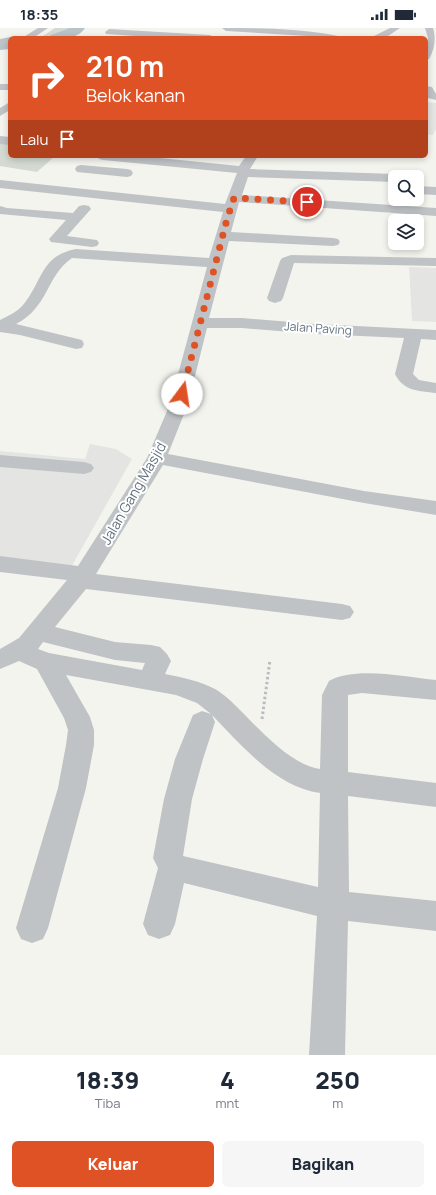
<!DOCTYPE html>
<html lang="id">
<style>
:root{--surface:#fff;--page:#f6f6f7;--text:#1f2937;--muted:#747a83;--accent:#de5225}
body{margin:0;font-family:Manrope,sans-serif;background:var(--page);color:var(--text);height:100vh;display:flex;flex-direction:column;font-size:15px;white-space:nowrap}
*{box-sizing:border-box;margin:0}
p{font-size:13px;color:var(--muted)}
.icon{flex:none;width:22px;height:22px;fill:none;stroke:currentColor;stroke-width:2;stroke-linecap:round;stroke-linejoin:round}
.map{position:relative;height:1027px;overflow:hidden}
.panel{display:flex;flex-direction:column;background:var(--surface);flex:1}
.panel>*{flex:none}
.banner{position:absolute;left:8px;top:8px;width:420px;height:122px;border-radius:6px;box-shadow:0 2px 6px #0003;background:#de5225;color:#fff;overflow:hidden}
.buttons{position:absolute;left:388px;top:142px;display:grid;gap:8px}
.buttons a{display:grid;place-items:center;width:36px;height:36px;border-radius:6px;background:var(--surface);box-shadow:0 2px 6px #0003;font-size:20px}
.pin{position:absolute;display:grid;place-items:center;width:34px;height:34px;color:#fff;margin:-17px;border:2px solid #fff;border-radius:50%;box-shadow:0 1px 4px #0007}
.me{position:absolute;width:44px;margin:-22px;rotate:14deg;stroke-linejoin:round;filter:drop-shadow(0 0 3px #0008)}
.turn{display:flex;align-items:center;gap:14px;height:84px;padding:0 12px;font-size:18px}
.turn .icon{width:52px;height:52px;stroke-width:2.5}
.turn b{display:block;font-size:28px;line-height:34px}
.then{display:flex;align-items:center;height:38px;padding:0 12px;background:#0003;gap:8px;font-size:15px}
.eta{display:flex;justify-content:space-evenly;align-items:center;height:68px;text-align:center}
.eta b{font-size:24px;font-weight:800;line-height:28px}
.action{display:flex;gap:8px;margin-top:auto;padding:8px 12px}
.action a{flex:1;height:46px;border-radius:6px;background:var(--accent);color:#fff;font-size:16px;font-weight:800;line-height:46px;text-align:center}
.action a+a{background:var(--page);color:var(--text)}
.status{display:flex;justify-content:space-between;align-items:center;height:28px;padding:0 20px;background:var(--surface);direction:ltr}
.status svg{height:11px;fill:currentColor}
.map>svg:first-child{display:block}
.built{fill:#e4e5e3}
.green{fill:#d4dad1}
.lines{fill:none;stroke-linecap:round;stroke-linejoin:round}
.river{fill:#b7c3c7;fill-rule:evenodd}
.path{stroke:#b9bbbd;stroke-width:3;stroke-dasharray:2.5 2.5;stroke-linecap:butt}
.minor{fill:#bfc3c6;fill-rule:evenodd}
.route{stroke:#de5225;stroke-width:7;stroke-dasharray:0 12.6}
.labels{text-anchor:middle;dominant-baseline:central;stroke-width:4;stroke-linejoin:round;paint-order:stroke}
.far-street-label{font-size:12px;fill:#637380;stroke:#fff}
.street-label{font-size:14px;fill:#637380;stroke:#fff}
</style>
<div class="status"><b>18:35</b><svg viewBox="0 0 49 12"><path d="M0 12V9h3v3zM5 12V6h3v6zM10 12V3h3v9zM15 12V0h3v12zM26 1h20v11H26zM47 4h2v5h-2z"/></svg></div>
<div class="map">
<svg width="436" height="1027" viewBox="0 0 436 1027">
<rect width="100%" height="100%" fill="#f4f4ef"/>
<path class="built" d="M426 74 436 75V101L433 107 426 106Z
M409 239 436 240V294L412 293Z
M90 416 116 421 132 431 65 550 0 542V423L85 431Z"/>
<path class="green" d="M55 0H81L68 10H40Z
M0 112 10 113V128H55L37 144 0 138Z"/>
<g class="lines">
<path class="river" d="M70 0H85C77 12 62 10 49 10L51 7Z
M10 13V21L0 22V14Z"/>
<path class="path" d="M262 691 270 632"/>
<path class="minor" d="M38 0H48L33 10H22Z
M222 0C261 0 300 0 338 8L340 10 226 3Z
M390 0H400L385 10H370Z
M425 0H433C436 9 435 22 429 31L426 32 428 10Z
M109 1 210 7 215 10H164L106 6 105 4Z
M10 9 13 10H10V15L0 17V11Z
M0 56H10V62H0Z
M426 58 432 59 436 66V72L428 70 426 67Z
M10 74V82L0 88V80Z
M0 108 10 109V117L0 116Z
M97 128H140L239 138 246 128H258L250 141 395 146 401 149H395V154L248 149 242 167 436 180V188L239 174 231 204 333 210 338 211 340 214 338 217 333 218 229 213 209 290H242L316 296 436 302V312L421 311 413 346 419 352 436 355V365C419 363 403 363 395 346L404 310 316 306 242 300H207L188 376 168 426 364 463 436 473V487L364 475 163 437 96 546 342 576 350 578 354 584 350 590 342 592 86 561 55 599 115 614 151 617 160 619 167 626 171 633 165 646C181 649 200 653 215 661 224 666 233 675 240 682 260 702 291 737 320 741L322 667 329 653C355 638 406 649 436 652V672L362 665 348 667V744L436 755V779L348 768 349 864 436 873V903L348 893 345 1027H309L317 888 184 855 175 896 170 907 159 911 148 907 143 896 158 840 153 830 164 771 175 731 193 687 202 683 211 686 197 675 176 667 66 647 90 689 94 702V717L86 760 48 900 43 911 32 915 21 911 16 900 58 760 66 717 68 702 64 690 37 641 19 633 0 641V621L19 610 67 552 0 544V528L78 538 147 430 170 376 207 239 72 230C46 248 49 279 16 296L82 312 84 316 82 320 76 321 20 307 0 304V292C8 288 17 284 23 277 43 253 40 228 76 221L209 230 223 184 0 160V152L225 176 237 145 103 132 99 131ZM43 614 115 632 145 635 142 642 49 625 38 621ZM212 687C241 717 276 759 320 765L318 859 183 828 192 771 203 731 215 694Z
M81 137 127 141 131 142 133 145 131 148 127 149 77 144 75 141 77 138Z
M417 158 436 159V167L417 166Z
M84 177 89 178 91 181 67 208 97 212 99 215 97 218 92 219 51 214 49 211 66 192 0 186V178L7 180 73 185 79 178Z
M291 227 436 230V238L294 235 283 270 281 273 275 275 269 273 267 270 280 233 282 230Z
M0 427 84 434 91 436 94 440 91 444 84 446 0 439Z"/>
</g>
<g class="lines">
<path class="route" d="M182 366 227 191 234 170 307 174"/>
</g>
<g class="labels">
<g class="far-street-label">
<text transform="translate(318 300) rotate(4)">Jalan Paving</text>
</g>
<g class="street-label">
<text transform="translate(133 465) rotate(-60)">Jalan Gang Masjid</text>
</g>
</g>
</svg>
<div class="buttons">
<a><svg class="icon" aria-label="search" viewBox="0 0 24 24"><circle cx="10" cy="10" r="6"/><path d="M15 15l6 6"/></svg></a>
<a><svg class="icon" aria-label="layers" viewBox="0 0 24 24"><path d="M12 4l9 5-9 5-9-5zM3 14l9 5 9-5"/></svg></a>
</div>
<div class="pin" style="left:307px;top:174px;background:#d93025"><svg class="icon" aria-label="arrive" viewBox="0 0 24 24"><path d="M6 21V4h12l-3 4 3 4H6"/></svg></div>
<svg class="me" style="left:182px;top:366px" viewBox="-20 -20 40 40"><circle r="19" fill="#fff"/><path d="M0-13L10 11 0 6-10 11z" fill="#de5225"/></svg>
<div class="banner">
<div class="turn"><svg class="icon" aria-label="right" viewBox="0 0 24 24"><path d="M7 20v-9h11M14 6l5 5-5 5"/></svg><div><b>210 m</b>Belok kanan</div></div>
<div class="then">Lalu<svg class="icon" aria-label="arrive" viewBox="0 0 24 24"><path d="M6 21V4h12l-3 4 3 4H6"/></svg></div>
</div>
</div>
<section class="panel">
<div class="eta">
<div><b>18:39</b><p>Tiba</p></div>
<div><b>4</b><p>mnt</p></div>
<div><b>250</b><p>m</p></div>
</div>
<div class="action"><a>Keluar</a><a>Bagikan</a></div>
</section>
